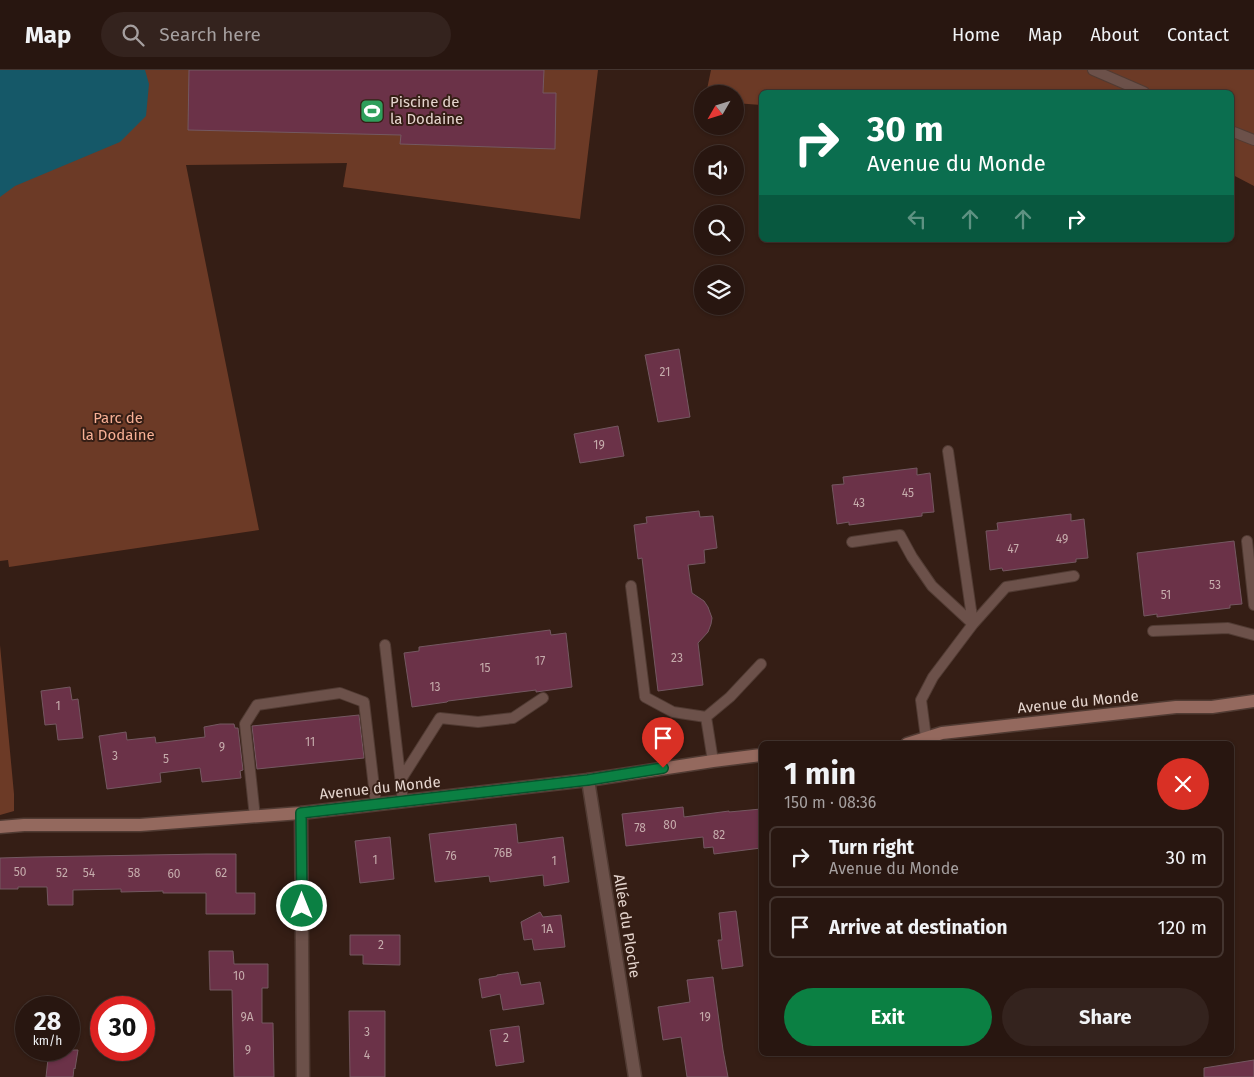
<!DOCTYPE html>
<meta charset="utf-8">
<style>
:root{--surface:#281610;--page:#34231e;--text:#f1f3f6;--muted:#a59f9f;--line:#443530;--accent:#0b8043}
body{margin:0;font-family:"Fira Sans",sans-serif;background:var(--page);color:var(--text);height:100vh;display:flex;flex-direction:column;font-size:19px;white-space:nowrap}
*{box-sizing:border-box;margin:0}
p{font-size:16px;color:var(--muted)}
.icon{flex:none;width:28px;height:28px;fill:none;stroke:currentColor;stroke-width:2;stroke-linecap:round;stroke-linejoin:round}
.map{position:relative;flex:1;overflow:hidden}
.side{position:absolute;left:759px;top:671px;width:475px;height:315px;display:flex;flex-direction:column;background:var(--surface);border-radius:8px;box-shadow:0 1px 4px #0004,0 0 0 1px var(--line)}
.side>*{flex:none}
.top-card{position:absolute;left:759px;top:20px;width:475px;height:152px;border-radius:8px;box-shadow:0 1px 4px #0004,0 0 0 1px var(--line);background:#0b6e4f;color:#fff;overflow:hidden}
.needle{width:32px;rotate:231deg}
.fabs{position:absolute;left:694px;top:15px;display:grid;gap:10px}
.fabs a{display:grid;place-items:center;width:50px;height:50px;border-radius:50%;background:var(--surface);box-shadow:0 1px 4px #0004,0 0 0 1px var(--line);font-size:25px}
.speed{position:absolute;left:15px;top:926px;display:flex;gap:10px;font-size:25px;font-weight:700;text-align:center}
.speed>*{display:grid;place-content:center;width:65px;height:65px;border-radius:50%;background:var(--surface);box-shadow:0 1px 4px #0004,0 0 0 1px var(--line);line-height:1}
.speed small{font-size:12px;font-weight:400}
.speed .limit{border:8px solid #d22;background:#fff;color:#111}
.pin{position:absolute;display:grid;place-items:center;width:42px;height:42px;color:#fff;margin:-51px -21px;border-radius:50% 50% 50% 0;rotate:-45deg;box-shadow:0 0 5px #0007}
.pin .icon{rotate:45deg}
.me{position:absolute;width:55px;margin:-28px;rotate:0deg;stroke-linejoin:round;filter:drop-shadow(0 0 4px #0008)}
.turn{display:flex;align-items:center;gap:18px;height:105px;padding:0 25px;font-size:22px}
.turn .icon{width:65px;height:65px;stroke-width:2.5}
.turn b{display:block;font-size:35px;line-height:42px}
.lanes{display:flex;align-items:center;height:48px;padding:0 25px;background:#0003;justify-content:center;gap:25px;direction:ltr}
.lanes .off{opacity:.35}
.round{display:grid;place-items:center;flex:none;width:52px;height:52px;border-radius:26px;background:var(--page)}
.summary{display:flex;align-items:center;justify-content:space-between;height:85px;padding:0 25px}
h1{font-size:30px;font-weight:700;line-height:38px}
.action{display:flex;gap:10px;margin-top:auto;padding:10px 25px}
.action a{flex:1;height:58px;border-radius:30px;background:var(--accent);color:#fff;font-size:20px;font-weight:700;line-height:58px;text-align:center}
.action a+a{background:var(--page);color:var(--text)}
ul{padding:0;list-style:none}
li{display:flex;align-items:center;gap:15px;height:62px;margin:0 10px 8px;padding:0 15px;border:2px solid var(--line);border-radius:8px}
li div{flex:1}
li b{display:block;font-size:19px}
li em{font-style:normal}
header{display:flex;align-items:center;gap:30px;box-sizing:border-box;height:70px;padding:0 25px;background:var(--surface);border-bottom:1px solid var(--line)}
header strong{font-size:24px}
nav{display:flex;gap:28px;margin-inline-start:auto;font-size:18px}
.search{width:350px;height:45px;background:var(--page);display:flex;align-items:center;gap:12px;box-sizing:border-box;padding:0 18px;border-radius:28px;color:var(--muted);font-size:19px}
.map>svg:first-child{display:block}
.green{fill:#6c3a26}
.water{fill:#155868}
.building{fill:#6b3248;stroke:#745861}
.lines{fill:none;stroke-linecap:round;stroke-linejoin:round}
.lane-casing{stroke:#513b33;stroke-width:12}
.street-casing{stroke:#513b33;stroke-width:15}
.secondary-casing{stroke:#513b33;stroke-width:15}
.lane{stroke:#6c514a;stroke-width:10}
.street{stroke:#6c514a;stroke-width:12}
.secondary{stroke:#94695e;stroke-width:12}
.route-casing{stroke:#07532c;stroke-width:12}
.route{stroke:#0b8043;stroke-width:9}
.labels{text-anchor:middle;dominant-baseline:central;stroke-width:4;stroke-linejoin:round;paint-order:stroke}
.number-label{font-size:12px;fill:#c6acac}
.poi-label{font-size:15px;fill:#e5d5ce;stroke:#351e15;text-anchor:start}
.park-label{font-size:15px;fill:#f8b095;stroke:#351e15}
.street-label{font-size:15px;fill:#e5d5ce;stroke:#351e15}
</style>
<header>
<strong>Map</strong>
<div class="search"><svg class="icon" aria-label="search" viewBox="0 0 24 24"><circle cx="10" cy="10" r="6"/><path d="M15 15l6 6"/></svg>Search here</div>
<nav><a>Home</a><a>Map</a><a>About</a><a>Contact</a></nav>
</header>
<div class="map">
<svg width="1254" height="1007" viewBox="0 0 1254 1007">
<rect width="100%" height="100%" fill="#351e15"/>
<path class="green" d="M0 0H598L580 149 343 117 347 93 186 95 259 460 9 497 8 490 0 491Z
M711 0H1254V116L1231 104V22H761V35L735 33V24H706Z
M0 575 14 724V741L0 745Z"/>
<path class="water" d="M0 0H145L149 14 146 46 120 72 15 116 0 127Z"/>
<path class="building" d="M189 0H544L543 23H556L555 79 400 74 401 65 188 60Z
M679 279 690 347 658 352 645 285Z
M618 356 624 386 580 393 574 364Z
M917 398V405L930 403 934 442 922 443V446L849 455V452L837 454 832 415 844 414 843 407Z
M699 441 700 447 713 446 717 478 704 480 705 493 688 495 692 523 704 531 708 537 712 548 711 554 708 562 698 573 703 615 658 621 642 488 638 489 634 455 647 453 646 447Z
M1071 444V451L1084 449 1088 488 1076 489V492L1018 499 1003 501 1002 498 990 500 986 461 998 460 997 453Z
M1234 471 1242 534 1230 535V538L1157 547V544L1144 546 1137 483Z
M550 560 551 565 566 563 572 617 536 622V620L448 631 447 632 412 637 404 583 419 581V577Z
M70 617 72 630 78 629 83 668 58 670 56 654 45 655 41 621Z
M359 645 364 688 257 699 252 656Z
M220 654H234L235 658H238L243 700 240 701 241 708 202 712 200 698 160 703 161 712 107 719 99 666 126 662 127 670 155 667 156 673 205 667 204 657Z
M683 737 684 747 729 741V742L761 739V778L714 784 713 777 704 778 703 767 626 776 622 744Z
M516 754 518 773 563 767 569 812 544 816 543 805 490 812 489 806 435 812 429 764Z
M390 767 394 809 360 813 355 771Z
M206 784H236V823H255V844H206V823H163V821L121 822V819L73 820V835H48L47 817H18V819H0V788L33 787Z
M736 841 743 896 722 899 718 870H722L719 843Z
M540 842 543 847 561 845 565 877 534 880 532 869 524 870 521 852Z
M350 865H400V895L363 894V885H350Z
M209 881H233L234 894H268V918H262V953H273L274 1007H234L232 920H210Z
M518 902 521 915 540 912 544 934 503 940 500 924 482 928 479 909 497 906V905Z
M713 907 723 980 728 1007H687L681 967 663 970 658 937 690 932 687 910Z
M349 941H385V1007H350Z
M519 956 524 992 496 996 490 960Z
M49 980H78L75 999 74 998 73 1007H46Z
M1254 990V1007H1204V998Z"/>
<g class="lines">
<g class="lane-casing">
<path id="lane" d="M1093 0 1144 22
M1231 61 1254 70
M1247 471 1254 535
M852 472 900 465 912 487 932 516 973 554 1006 517 1074 506
M631 516 645 627 673 642 706 647
M1153 561 1228 558 1254 565
M385 575 403 732
M926 668 921 630 933 607 973 554 948 381
M713 691 706 647 730 627 761 594
M400 711 440 648 478 652 513 648 543 628
M255 747 245 654 257 635 340 623 364 632 376 734"/>
</g>
<g class="street-casing">
<path id="street" d="M588 710 635 1007
M301 743 303 1007"/>
</g>
<g class="secondary-casing">
<path id="secondary" d="M907 674 942 663 1176 637H1212L1254 631
M0 757 24 755H140L301 743 588 710 713 691 761 685"/>
</g>
<use href="#lane" class="lane"/>
<use href="#street" class="street"/>
<use href="#secondary" class="secondary"/>
</g>
<g class="lines">
<g class="route-casing">
<path id="route" d="M302 836 301 743 588 710 663 698"/>
</g>
<use href="#route" class="route"/>
</g>
<defs>
<g id="stadium-square" transform="scale(1.25)"><rect x="-9" y="-9" width="18" height="18" rx="4" fill="#2e9e5b" stroke="#351e15"/><path d="M0-5a6.5 5 0 1 0 0 10a6.5 5 0 1 0 0-10ZM-3.5-1.8h7v3.6h-7Z" fill="#fff"/></g>
</defs>
<g fill-rule="evenodd">
<use href="#stadium-square" x="372" y="41"/>
</g>
<g class="labels">
<g class="number-label">
<text x="665" y="302">21</text>
<text x="599" y="375">19</text>
<text x="908" y="423">45</text>
<text x="859" y="433">43</text>
<text x="1062" y="469">49</text>
<text x="1013" y="479">47</text>
<text x="1215" y="515">53</text>
<text x="1166" y="525">51</text>
<text x="677" y="588">23</text>
<text x="540" y="591">17</text>
<text x="485" y="598">15</text>
<text x="435" y="617">13</text>
<text x="58" y="636">1</text>
<text x="310" y="672">11</text>
<text x="222" y="677">9</text>
<text x="115" y="686">3</text>
<text x="166" y="689">5</text>
<text x="670" y="755">80</text>
<text x="640" y="758">78</text>
<text x="719" y="765">82</text>
<text x="503" y="783">76B</text>
<text x="451" y="786">76</text>
<text x="375" y="790">1</text>
<text x="554" y="791">1</text>
<text x="20" y="802">50</text>
<text x="62" y="803">52</text>
<text x="89" y="803">54</text>
<text x="134" y="803">58</text>
<text x="221" y="803">62</text>
<text x="174" y="804">60</text>
<text x="547" y="859">1A</text>
<text x="381" y="875">2</text>
<text x="239" y="906">10</text>
<text x="247" y="947">9A</text>
<text x="705" y="947">19</text>
<text x="367" y="962">3</text>
<text x="506" y="968">2</text>
<text x="248" y="980">9</text>
<text x="367" y="985">4</text>
</g>
<g class="poi-label">
<text x="390" y="32">Piscine de<tspan x="390" dy="17">la Dodaine</tspan></text>
</g>
<g class="park-label">
<text x="118" y="348">Parc de<tspan x="118" dy="17">la Dodaine</tspan></text>
</g>
<g class="street-label">
<text transform="translate(1078 632) rotate(-6)">Avenue du Monde</text>
<text transform="translate(380 718) rotate(-6)">Avenue du Monde</text>
<text transform="translate(627 856) rotate(81)">Allée du Ploche</text>
</g>
</g>
</svg>
<div class="fabs">
<a><svg class="needle" viewBox="-14 -14 28 28"><path d="M0-13l5 13h-10z" fill="#e53935"/><path d="M0 13l5-13h-10z" fill="#a59f9f"/></svg></a>
<a><svg class="icon" aria-label="sound" viewBox="0 0 24 24"><path d="M4 9h4l5-4v14l-5-4H4zM17 9q2 3 0 6"/></svg></a>
<a><svg class="icon" aria-label="search" viewBox="0 0 24 24"><circle cx="10" cy="10" r="6"/><path d="M15 15l6 6"/></svg></a>
<a><svg class="icon" aria-label="layers" viewBox="0 0 24 24"><path d="M12 4l9 5-9 5-9-5zM3 14l9 5 9-5"/></svg></a>
</div>
<div class="speed"><div>28<small>km/h</small></div><div class="limit">30</div></div>
<div class="pin" style="left:663px;top:698px;background:#d93025"><svg class="icon" aria-label="arrive" viewBox="0 0 24 24"><path d="M6 21V4h12l-3 4 3 4H6"/></svg></div>
<svg class="me" style="left:302px;top:836px" viewBox="-20 -20 40 40"><circle r="17" fill="#0b8043" stroke="#fff" stroke-width="3"/><path d="M0-11L8 9 0 5-8 9z" fill="#fff"/></svg>
<div class="top-card">
<div class="turn"><svg class="icon" aria-label="right" viewBox="0 0 24 24"><path d="M7 20v-9h11M14 6l5 5-5 5"/></svg><div><b>30 m</b>Avenue du Monde</div></div>
<div class="lanes"><svg class="icon off" aria-label="left" viewBox="0 0 24 24"><path d="M17 20v-9H6M10 6l-5 5 5 5"/></svg><svg class="icon off" aria-label="ahead" viewBox="0 0 24 24"><path d="M12 20V5M6 11l6-6 6 6"/></svg><svg class="icon off" aria-label="ahead" viewBox="0 0 24 24"><path d="M12 20V5M6 11l6-6 6 6"/></svg><svg class="icon" aria-label="right" viewBox="0 0 24 24"><path d="M7 20v-9h11M14 6l5 5-5 5"/></svg></div>
</div>
<section class="side">
<div class="summary"><div><h1>1 min</h1><p>150 m · 08:36</p></div><a class="round" style="background:#d93025;color:#fff"><svg class="icon" aria-label="close" viewBox="0 0 24 24"><path d="M6 6l12 12M18 6L6 18"/></svg></a></div>
<ul>
<li><svg class="icon" aria-label="right" viewBox="0 0 24 24"><path d="M7 20v-9h11M14 6l5 5-5 5"/></svg><div><b>Turn right</b><p>Avenue du Monde</p></div><em>30 m</em></li>
<li><svg class="icon" aria-label="arrive" viewBox="0 0 24 24"><path d="M6 21V4h12l-3 4 3 4H6"/></svg><div><b>Arrive at destination</b></div><em>120 m</em></li>
</ul>
<div class="action"><a>Exit</a><a>Share</a></div>
</section>
</div>
